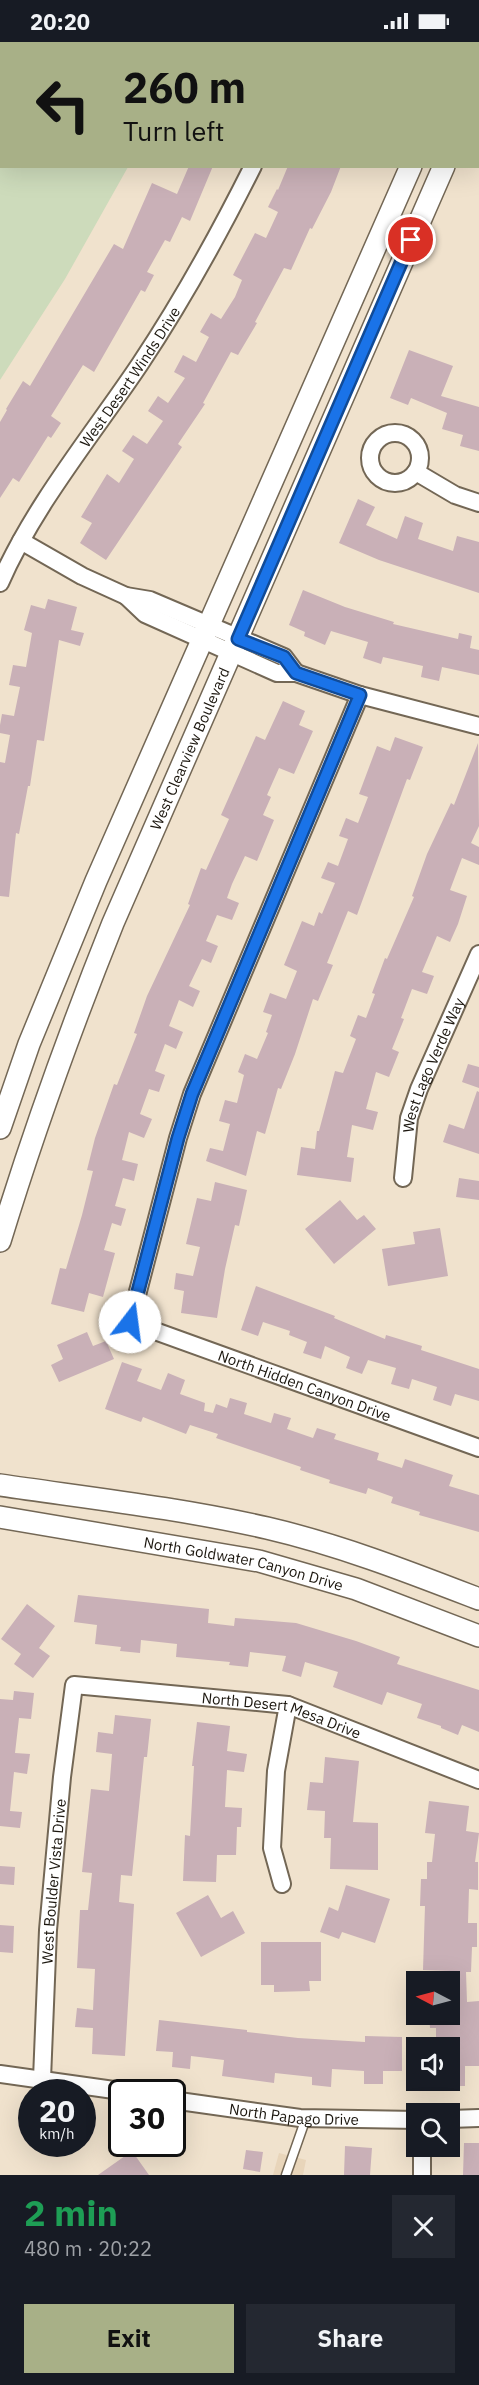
<!DOCTYPE html>
<meta charset="utf-8">
<style>
:root{--surface:#171b24;--page:#242831;--text:#f1f3f6;--muted:#9ea1a6;--accent:#a8b087}
body{margin:0;font-family:"IBM Plex Sans",sans-serif;background:var(--page);color:var(--text);height:100vh;display:flex;flex-direction:column;font-size:22px;white-space:nowrap}
*{box-sizing:border-box;margin:0}
p{font-size:20px;color:var(--muted)}
.icon{flex:none;width:33px;height:33px;fill:none;stroke:currentColor;stroke-width:2;stroke-linecap:round;stroke-linejoin:round}
.map{position:relative;height:2133px;overflow:hidden}
.details{display:flex;flex-direction:column;background:var(--surface);flex:1}
.details>*{flex:none}
.top-card{position:absolute;left:0px;top:0px;width:480px;height:126px;box-shadow:0 6px 24px #0002;background:#a8b087;color:#111;overflow:hidden}
.needle{width:39px;rotate:276deg}
.buttons{position:absolute;left:406px;top:1929px;display:grid;gap:12px}
.buttons a{display:grid;place-items:center;width:54px;height:54px;border-radius:0px;background:var(--surface);box-shadow:0 6px 24px #0002;font-size:30px}
.speed{position:absolute;left:18px;top:2037px;display:flex;gap:12px;font-size:30px;font-weight:700;text-align:center}
.speed>*{display:grid;place-content:center;width:78px;height:78px;border-radius:50%;background:var(--surface);box-shadow:0 6px 24px #0002;line-height:1}
.speed small{font-size:15px;font-weight:400}
.speed .limit{border:3px solid #111;border-radius:9px;background:#fff;color:#111}
.pin{position:absolute;display:grid;place-items:center;width:51px;height:51px;color:#fff;margin:-26px;border:3px solid #fff;border-radius:50%;box-shadow:0 2px 6px #0007}
.me{position:absolute;width:66px;margin:-33px;rotate:15deg;stroke-linejoin:round;filter:drop-shadow(0 0 4px #0008)}
.turn{display:flex;align-items:center;gap:21px;height:126px;padding:0 24px;font-size:27px}
.turn .icon{width:78px;height:78px;stroke-width:2.5}
.turn b{display:block;font-size:42px;line-height:51px}
.round{display:grid;place-items:center;flex:none;width:63px;height:63px;border-radius:0px;background:var(--page)}
.summary{display:flex;align-items:center;justify-content:space-between;height:102px;padding:0 24px}
h1{font-size:36px;font-weight:700;line-height:45px;color:#1e9e55}
.button{display:flex;gap:12px;margin-top:auto;padding:12px 24px}
.button a{flex:1;height:69px;border-radius:0px;background:var(--accent);color:#111;font-size:24px;font-weight:700;line-height:69px;text-align:center}
.button a+a{background:var(--page);color:var(--text)}
.status{display:flex;justify-content:space-between;align-items:center;height:42px;padding:0 30px;background:var(--surface);direction:ltr}
.status svg{height:16px;fill:currentColor}
.map>svg:first-child{display:block}
.built{fill:#e8d5ba}
.green{fill:#cddbbb}
.building{fill:#c9b0b7}
.lines{fill:none;stroke-linecap:round;stroke-linejoin:round}
.service-casing{stroke:#736755;stroke-width:11}
.minor-casing{stroke:#736755;stroke-width:20}
.tertiary-casing{stroke:#736755;stroke-width:24}
.service{stroke:#fff;stroke-width:8}
.minor{stroke:#fff;stroke-width:16}
.tertiary{stroke:#fff;stroke-width:21}
.route-casing{stroke:#114b97;stroke-width:15}
.route{stroke:#1a73e8;stroke-width:10}
.labels{text-anchor:middle;dominant-baseline:central;stroke-width:4.5;stroke-linejoin:round;paint-order:stroke}
.street-label{font-size:15px;fill:#1b160e;stroke:#fdefda}
</style>
<div class="status"><b>20:20</b><svg viewBox="0 0 49 12"><path d="M0 12V9h3v3zM5 12V6h3v6zM10 12V3h3v9zM15 12V0h3v12zM26 1h20v11H26zM47 4h2v5h-2z"/></svg></div>
<div class="map">
<svg width="479" height="2133" viewBox="0 0 479 2133">
<rect width="100%" height="100%" fill="#f0e2cd"/>
<path class="built" d="M279 2111 306 2118 303 2133H273Z"/>
<path class="green" d="M0 0H190L2 2V124L128 125 65 237 0 338Z"/>
<path class="building" d="M189 124H213L190 179 182 175 170 200 165 198 147 230 154 233 145 250 141 248 94 330 83 323 51 374 61 381 51 396 48 394 19 440 13 436 0 456V380L7 368 6 367 23 339 30 344 114 202 123 207 152 141 177 152Z
M288 124H341L331 150 312 187 310 186 291 228 284 226 255 280 257 281 238 313 231 310 203 361 205 362 178 402 182 405 106 518 80 501 92 481 81 475 107 432 119 441 134 417 122 409 133 393 147 402 163 379 148 369 158 354 168 361 185 336 174 330 183 313 196 320 209 295 200 290 211 271 221 277 235 255 242 238 233 233 255 191 266 196 278 170 268 165 277 147 278 148Z
M409 308 453 324 441 354 479 365V409L460 404 463 393 442 387 447 371 411 356 408 363 390 356Z
M358 457 375 465 366 483 397 497 405 474 423 481 418 497 453 509 457 494 479 500V551L379 518 339 501Z
M303 548 345 565 394 580 393 582 458 597 459 591 472 594 470 606 479 608V633L442 625 439 639 421 635 423 624 383 615 381 622 363 616 368 600 331 589 325 603 304 594 305 590 289 583Z
M48 557 77 565 71 588 84 591 80 604 59 598 44 699 37 698 30 744H28L19 792 16 791 9 855 0 854V720L5 721 10 693 0 691V683L2 672 14 674 20 645 9 643 13 623 26 625 32 591 24 588 31 563 45 567Z
M283 659 305 669 299 683 313 689 294 732 279 726 267 753 271 755 263 773 274 778 257 819 245 814 232 842 227 856 239 861 232 878 217 873 206 899 218 904 211 921 202 917 189 944 200 949 193 965 179 958 169 984 183 990 176 1007 165 1002 155 1029 165 1033 159 1050 149 1047 140 1072 152 1077 144 1096 129 1090 122 1118 138 1122 134 1139 123 1136 115 1164 126 1167 121 1184 112 1181 104 1208 115 1211 103 1255 89 1251 84 1270 51 1262 60 1226 66 1227 82 1173 93 1129 87 1128 95 1096 114 1042 117 1043 137 992 134 991 147 954 190 863 188 862 201 826 206 828 229 777 221 773 256 694 265 698Z
M395 695 423 705 410 738 407 737 357 873 348 869 327 921 333 923 318 959 313 957 295 1012 281 1047 278 1046 265 1092 257 1089 246 1134 206 1119 210 1106 223 1109 230 1082 219 1079 225 1058 237 1061 244 1033 238 1030 245 1012 257 1017 268 991 266 990 272 973 263 970 270 951 286 957 297 929 284 923 302 879 314 884 319 870 322 872 335 841 321 836 328 820 338 824 348 797 339 794 346 776 358 781 368 755 359 752 377 704 390 709Z
M478 701 479 784 471 801 479 805V823L462 816 450 848 467 854 458 882 450 900 437 894 422 930 434 934 427 952 412 947 401 976 404 977 392 1007 399 1010 389 1035 376 1030 366 1067 378 1070 373 1088 352 1083 347 1115 354 1116 351 1140 297 1133 301 1105 315 1107 317 1089H319L335 1029 343 1031 356 997 350 994 358 973 366 976 375 952 372 951 385 916 387 917 414 855 412 854 427 812 451 761 454 763Z
M468 1022 479 1025V1046L462 1040Z
M477 1049 479 1050V1112L443 1100 449 1082 464 1087Z
M459 1136 479 1139V1158L456 1155Z
M215 1140 247 1148 239 1184 235 1183 225 1227 217 1276 181 1271 184 1249 174 1247 176 1231 193 1234 200 1205 186 1202 197 1156 211 1159Z
M340 1158 357 1178 364 1173 376 1187 334 1222 305 1187Z
M440 1186 448 1234 388 1244 382 1207 415 1202 413 1190Z
M256 1244 335 1274 334 1276 385 1297 386 1293 422 1304 421 1308 479 1327V1359L455 1352 451 1364 433 1358 437 1345 412 1337 409 1347 391 1342 396 1326 368 1318 362 1332 346 1326 350 1315 325 1304 321 1317 303 1311 307 1300 289 1293 290 1289 263 1280 258 1294 241 1288Z
M87 1290 93 1304 106 1299 114 1317 59 1340 51 1323 63 1317 57 1303Z
M122 1320 142 1327 137 1339 161 1348 168 1331 185 1338 180 1352 205 1361 204 1369 213 1371 216 1362 227 1366 230 1356 247 1361 244 1372 271 1381 274 1371 291 1376 287 1387 313 1396 317 1386 336 1392 334 1397 379 1411 377 1418 402 1426 405 1417 453 1433 449 1444 479 1453V1490L419 1473 420 1470 391 1461 393 1455 368 1446 366 1452 329 1441 330 1438 300 1428 301 1425 216 1396 218 1392 190 1383 186 1392 143 1375 141 1380 105 1367Z
M78 1553 209 1567 208 1581 234 1584 235 1576 296 1581 356 1599 400 1615 397 1622 479 1648V1690L462 1683 458 1693 441 1686V1684L417 1676 422 1662 387 1650 382 1663 333 1645 338 1630 305 1620 301 1635 282 1629 286 1614 250 1610 248 1625 229 1623 230 1620 176 1615 177 1602 141 1598 140 1611 120 1609 121 1605 95 1602 97 1583 74 1580Z
M27 1562 55 1584 39 1606 50 1614 33 1636 14 1622 21 1612 1 1597Z
M14 1649 34 1651 31 1677 19 1676 15 1711 30 1712 27 1732 14 1730 10 1769 22 1770 20 1786 0 1784V1657L13 1658Z
M115 1673 151 1677 147 1715H144L132 1834 121 1833 119 1860 134 1862 125 2014 92 2012 93 1986 75 1985 77 1966 93 1968 95 1927 77 1926 80 1868H88L92 1831 82 1830 91 1747 109 1749 112 1712 96 1710 98 1690 113 1692Z
M197 1680 230 1684 227 1709 247 1712 244 1730 227 1728 225 1765 242 1766 241 1785H237L236 1813H217L216 1840 183 1839 185 1793 190 1794 194 1724H192Z
M325 1715 359 1719 353 1780 378 1781V1828L330 1827 331 1796H324L325 1769 307 1768 310 1740 323 1741Z
M429 1759 469 1764 466 1789 479 1791 475 1820H478V1848L469 1847 468 1881H477V1905H472L471 1930H466L467 1960 479 1959V2024H465V2044H450V2006H436V1986H430L429 1972H450V1929L423 1928 425 1864H420L421 1837H427V1820H432L435 1792 425 1791Z
M0 1824 15 1825 14 1843 0 1842Z
M346 1843 390 1857 375 1901 342 1890 339 1897 320 1890 329 1865 338 1869Z
M208 1853 221 1876 233 1869 245 1891 201 1915 176 1871Z
M0 1883 14 1884 13 1911 0 1910Z
M261 1900H321V1939H309L310 1949 274 1950V1943H261Z
M159 1978 247 1988V1990L298 1996 365 2000V1994L402 1995V2029H383V2042H364V2029L332 2027 331 2045 312 2043V2035L275 2031 274 2041 222 2034 224 2018 191 2014 190 2027 172 2025 173 2010 156 2009Z
M464 2101H479V2133H463Z
M345 2104 372 2106 370 2133H344Z
M246 2108 263 2110 260 2130 243 2127Z
M132 2109 149 2133H98Z"/>
<g class="lines">
<g class="service-casing">
<path id="service" d="M286 2133 306 2076"/>
</g>
<g class="minor-casing">
<g id="minor">
<path d="M401 0 402 2"/>
<path d="M437 0 440 2"/>
<path d="M310 2 311 0"/>
<path d="M478 18H479"/>
<circle cx="395" cy="416" r="25"/>
<path d="M416 430 455 453 479 461"/>
<path d="M21 499 82 534 126 554 150 558 284 615 296 631"/>
<path id="s1" d="M0 541C34 463 93 392 140 322 182 259 219 192 253 124"/>
<path d="M126 554 145 572 277 631H296L360 653 479 684"/>
<path id="s2" d="M360 653 192 1052 178 1096 130 1280 479 1406"/>
<path id="s3" d="M403 1136 409 1076 419 1047 479 912"/>
<path d="M282 1842 272 1806 276 1729 288 1663"/>
<path d="M0 2032 128 2050"/>
<path id="s4" d="M42 2037 48 1888 62 1735 74 1643 288 1663 479 1738"/>
<path id="s5" d="M172 2058 300 2076 417 2078"/>
<path d="M450 2077 479 2076"/>
<path d="M422 2104V2133"/>
</g>
</g>
<g class="tertiary-casing">
<g id="tertiary">
<path d="M463 2V0"/>
<path d="M478 47 479 46"/>
<path d="M0 1086 29 1002 96 839 411 124"/>
<path id="s6" d="M0 1199C33 1091 71 986 113 881L444 124"/>
<path d="M0 1443C89 1456 179 1466 267 1486 340 1503 409 1530 479 1557"/>
<path id="s7" d="M0 1475 259 1519 356 1547 479 1594"/>
</g>
</g>
<use href="#service" class="service"/>
<use href="#minor" class="minor"/>
<use href="#tertiary" class="tertiary"/>
</g>
<g class="lines">
<g class="route-casing">
<path id="route" d="M130 1280 178 1096 192 1052 360 653 296 631 284 615 238 597 411 198"/>
</g>
<use href="#route" class="route"/>
</g>
<g class="labels">
<g class="street-label">
<text stroke="none"><textPath href="#s1" startOffset="244">West Desert Winds Drive</textPath></text>
<text stroke="none"><textPath href="#s6" startOffset="528">West Clearview Boulevard</textPath></text>
<text stroke="none"><textPath href="#s3" startOffset="118">West Lago Verde Way</textPath></text>
<text stroke="none"><textPath href="#s2" startOffset="855">North Hidden Canyon Drive</textPath></text>
<text stroke="none"><textPath href="#s7" startOffset="248">North Goldwater Canyon Drive</textPath></text>
<text stroke="none"><textPath href="#s4" startOffset="606">North Desert Mesa Drive</textPath></text>
<text stroke="none"><textPath href="#s4" startOffset="198">West Boulder Vista Drive</textPath></text>
<text stroke="none"><textPath href="#s5" startOffset="123">North Papago Drive</textPath></text>
</g>
</g>
</svg>
<div class="buttons">
<a><svg class="needle" viewBox="-14 -14 28 28"><path d="M0-13l5 13h-10z" fill="#e53935"/><path d="M0 13l5-13h-10z" fill="#9ea1a6"/></svg></a>
<a><svg class="icon" aria-label="sound" viewBox="0 0 24 24"><path d="M4 9h4l5-4v14l-5-4H4zM17 9q2 3 0 6"/></svg></a>
<a><svg class="icon" aria-label="search" viewBox="0 0 24 24"><circle cx="10" cy="10" r="6"/><path d="M15 15l6 6"/></svg></a>
</div>
<div class="speed"><div>20<small>km/h</small></div><div class="limit">30</div></div>
<div class="pin" style="left:411px;top:198px;background:#d93025"><svg class="icon" aria-label="arrive" viewBox="0 0 24 24"><path d="M6 21V4h12l-3 4 3 4H6"/></svg></div>
<svg class="me" style="left:130px;top:1280px" viewBox="-20 -20 40 40"><circle r="19" fill="#fff"/><path d="M0-13L10 11 0 6-10 11z" fill="#1a73e8"/></svg>
<div class="top-card">
<div class="turn"><svg class="icon" aria-label="left" viewBox="0 0 24 24"><path d="M17 20v-9H6M10 6l-5 5 5 5"/></svg><div><b>260 m</b>Turn left</div></div>
</div>
</div>
<section class="details">
<div class="summary"><div><h1>2 min</h1><p>480 m · 20:22</p></div><a class="round"><svg class="icon" aria-label="close" viewBox="0 0 24 24"><path d="M6 6l12 12M18 6L6 18"/></svg></a></div>
<div class="button"><a>Exit</a><a>Share</a></div>
</section>
